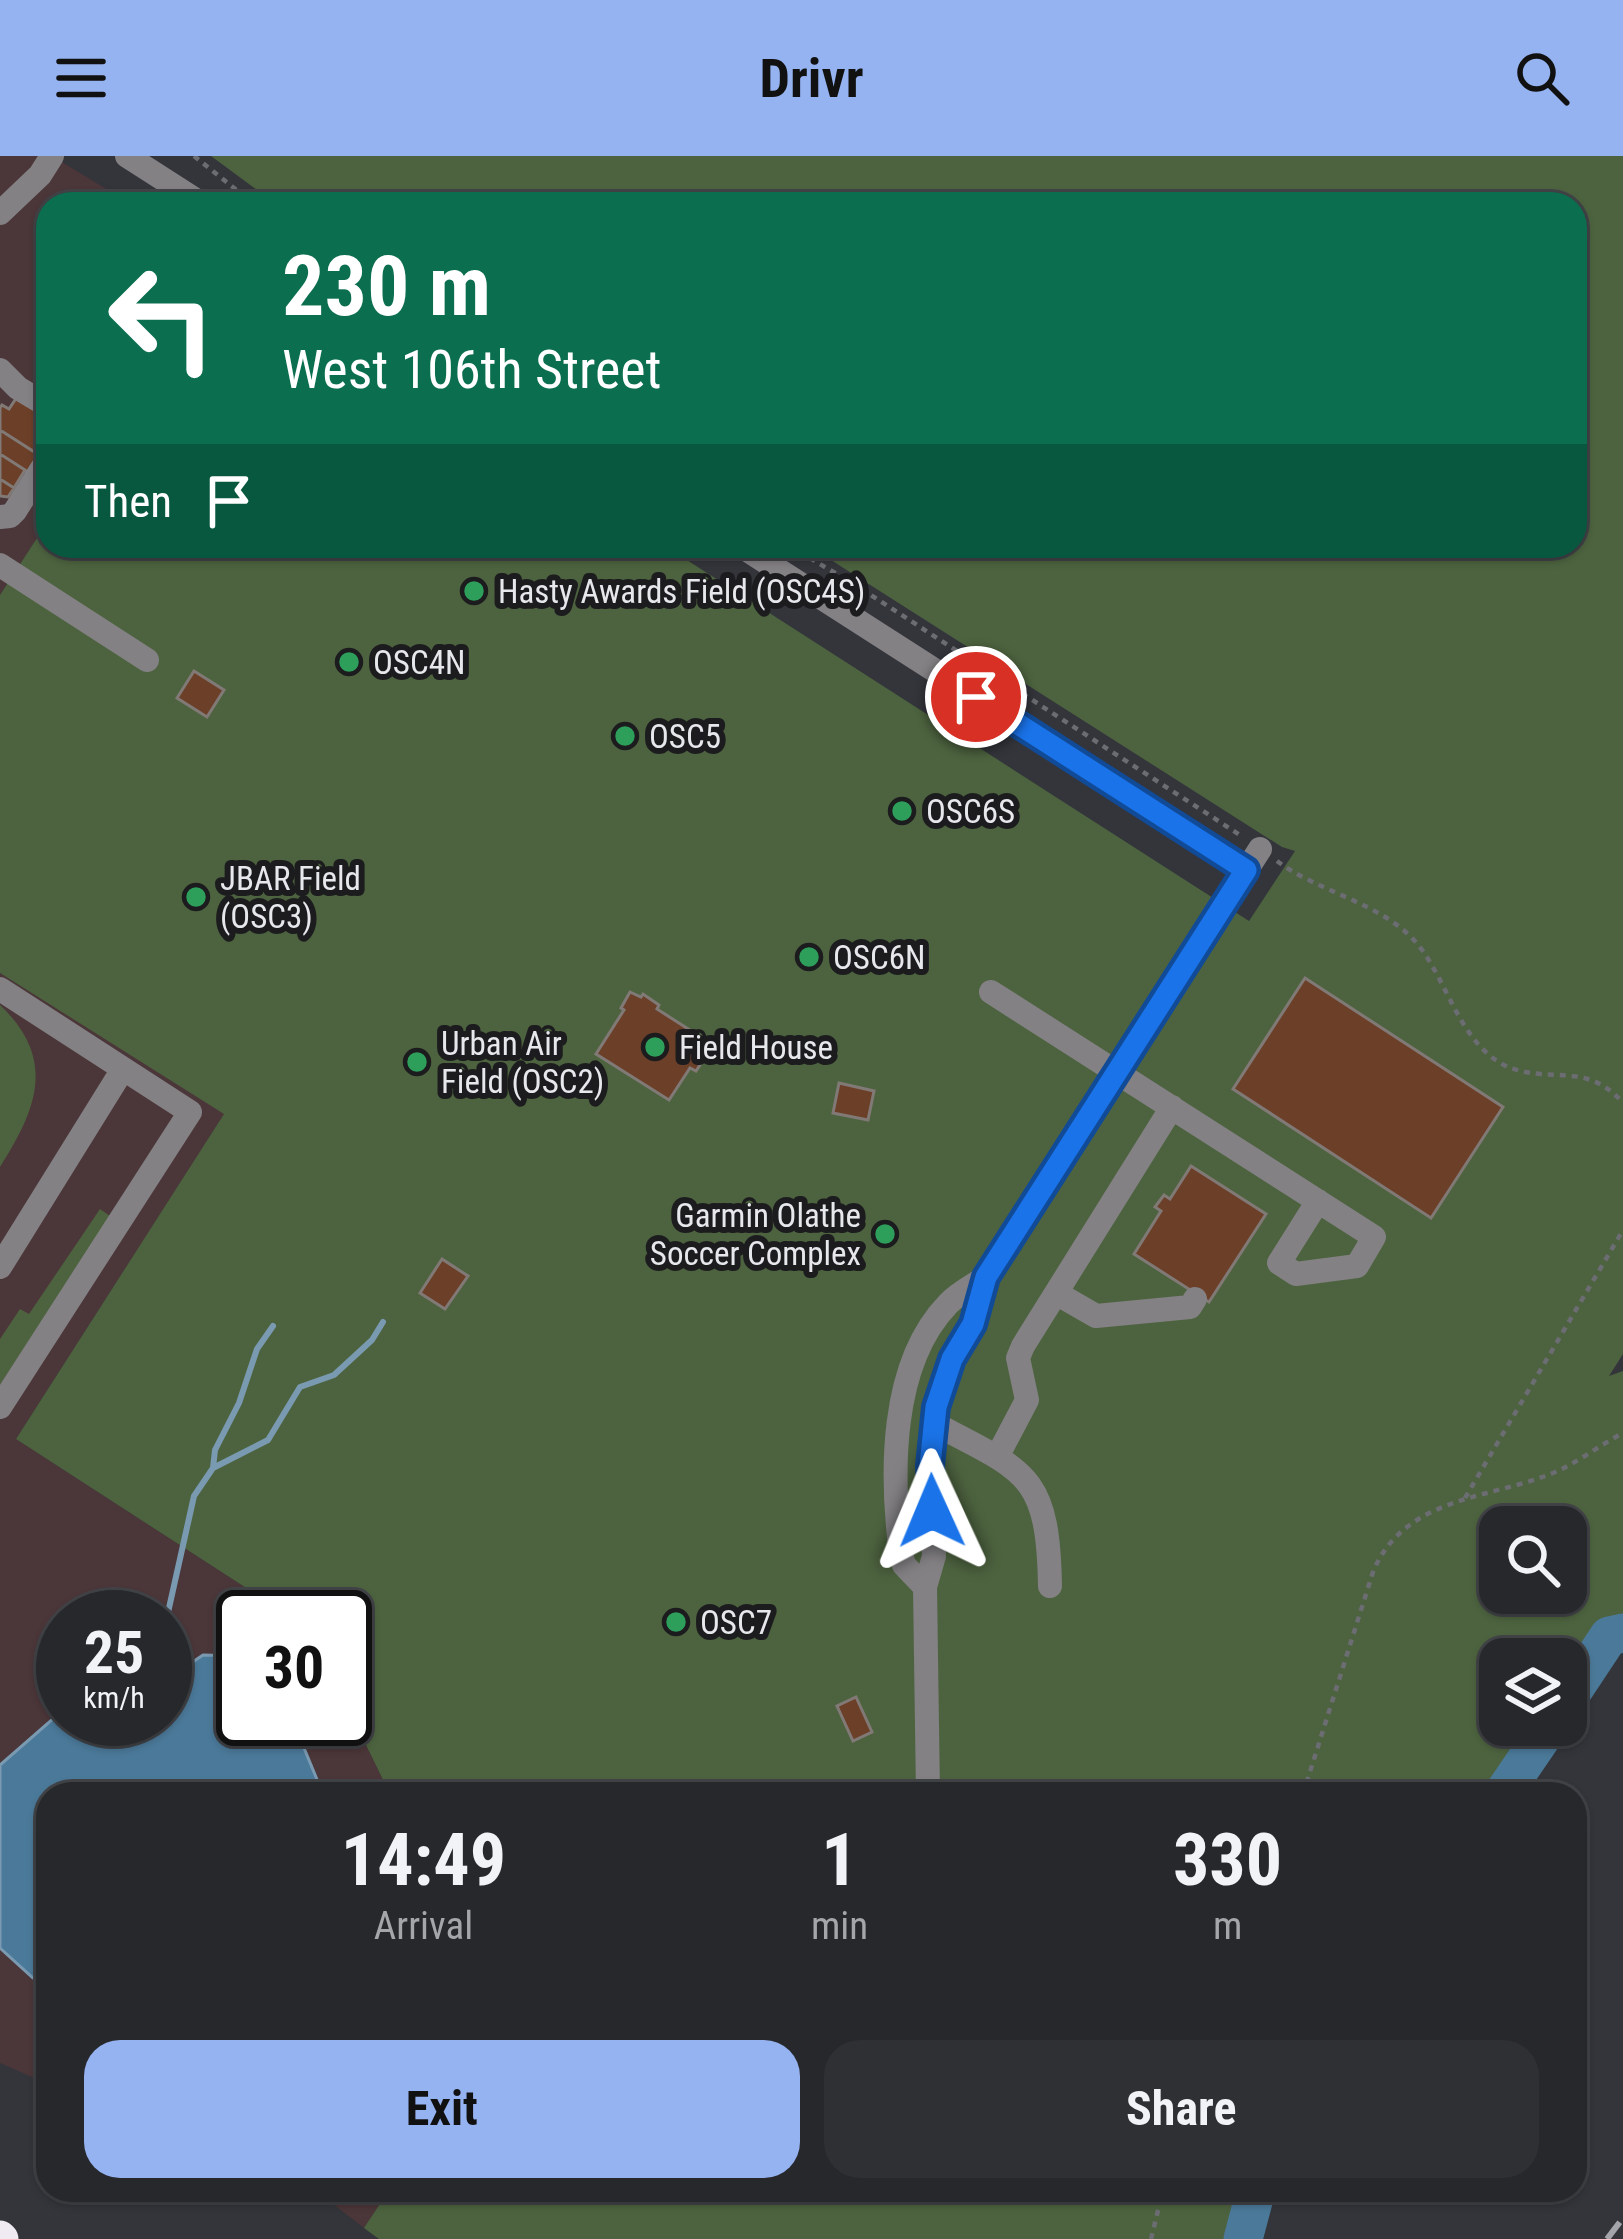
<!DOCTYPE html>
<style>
:root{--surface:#26282c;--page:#2e3034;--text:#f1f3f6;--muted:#a4a6a9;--line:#424448;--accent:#95b2f1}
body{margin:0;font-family:"Roboto Condensed",sans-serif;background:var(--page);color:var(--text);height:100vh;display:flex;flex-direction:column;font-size:45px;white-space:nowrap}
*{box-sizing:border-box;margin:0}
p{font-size:39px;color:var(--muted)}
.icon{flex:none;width:66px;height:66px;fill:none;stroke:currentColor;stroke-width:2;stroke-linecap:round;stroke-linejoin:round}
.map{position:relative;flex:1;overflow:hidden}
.details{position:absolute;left:36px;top:1626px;width:1551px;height:420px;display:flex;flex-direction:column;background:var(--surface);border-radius:36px;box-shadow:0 3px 9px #0004,0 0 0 3px var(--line)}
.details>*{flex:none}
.top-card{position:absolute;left:36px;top:36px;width:1551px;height:366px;border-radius:36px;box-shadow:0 3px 9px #0004,0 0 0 3px var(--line);background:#0b6e4f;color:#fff;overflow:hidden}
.tools{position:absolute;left:1479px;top:1350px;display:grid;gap:24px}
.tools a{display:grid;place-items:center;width:108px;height:108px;border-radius:24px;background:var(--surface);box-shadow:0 3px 9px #0004,0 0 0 3px var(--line);font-size:60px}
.speed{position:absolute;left:36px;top:1434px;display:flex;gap:24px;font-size:60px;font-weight:700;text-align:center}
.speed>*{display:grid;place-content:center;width:156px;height:156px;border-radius:50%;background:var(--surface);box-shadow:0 3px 9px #0004,0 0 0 3px var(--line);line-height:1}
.speed small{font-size:30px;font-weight:400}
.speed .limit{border:6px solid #111;border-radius:18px;background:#fff;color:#111}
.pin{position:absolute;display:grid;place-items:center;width:102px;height:102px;color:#fff;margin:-51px;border:6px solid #fff;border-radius:50%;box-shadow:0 3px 12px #0007}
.me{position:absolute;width:132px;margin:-66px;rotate:359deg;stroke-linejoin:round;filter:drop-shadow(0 0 9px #0008)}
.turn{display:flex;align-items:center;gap:42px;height:252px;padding:0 48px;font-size:54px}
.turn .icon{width:156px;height:156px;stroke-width:2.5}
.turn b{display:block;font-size:84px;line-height:102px}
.then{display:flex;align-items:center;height:114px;padding:0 48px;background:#0003;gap:24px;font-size:45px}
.eta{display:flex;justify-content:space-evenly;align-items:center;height:204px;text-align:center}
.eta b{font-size:72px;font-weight:700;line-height:84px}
.cta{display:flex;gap:24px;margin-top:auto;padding:24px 48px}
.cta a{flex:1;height:138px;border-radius:36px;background:var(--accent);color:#111;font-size:48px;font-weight:700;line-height:138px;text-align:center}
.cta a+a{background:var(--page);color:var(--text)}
header{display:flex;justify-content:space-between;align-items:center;height:156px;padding:0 48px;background:var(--accent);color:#111;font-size:54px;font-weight:700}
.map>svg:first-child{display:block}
.commercial{fill:#4b3639;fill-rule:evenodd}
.green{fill:#4d633f;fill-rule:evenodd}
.water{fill:#4b7999;stroke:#7a9ab2;stroke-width:3}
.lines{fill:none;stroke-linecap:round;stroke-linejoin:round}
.stream{stroke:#7a9ab2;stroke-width:6}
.river{stroke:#4b7999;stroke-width:39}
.building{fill:#6c3f28;stroke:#817975;stroke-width:3}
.path{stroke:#6c6d73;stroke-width:4.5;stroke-dasharray:6 6;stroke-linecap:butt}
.minor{stroke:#838184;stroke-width:24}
.highway{stroke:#f0ebf3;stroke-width:33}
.rail{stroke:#a3a5aa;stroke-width:6;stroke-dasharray:21 21;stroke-linecap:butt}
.route-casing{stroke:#114b97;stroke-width:30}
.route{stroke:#1a73e8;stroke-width:21}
.leisure-dot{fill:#2e9e5b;stroke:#1c1c1f;stroke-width:4.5}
.labels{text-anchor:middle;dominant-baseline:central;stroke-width:12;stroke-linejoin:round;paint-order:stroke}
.poi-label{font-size:33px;fill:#e7e8ec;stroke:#1c1c1f;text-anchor:start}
</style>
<header><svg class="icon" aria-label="menu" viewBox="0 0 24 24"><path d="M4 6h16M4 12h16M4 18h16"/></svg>Drivr<svg class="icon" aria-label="search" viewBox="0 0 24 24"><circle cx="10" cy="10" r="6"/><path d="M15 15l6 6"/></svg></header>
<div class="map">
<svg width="1623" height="2083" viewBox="0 0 1623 2083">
<rect width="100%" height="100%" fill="#33353b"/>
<path class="commercial" d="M0 0H52L131 48H48V365L0 439Z
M0 817 225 957 16 1283 291 1461H243V1563H345V1546L390 1638H48V1928L0 1907ZM63 1461H165V1563H63Z
M315 2034H389L364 2072Z"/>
<path class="green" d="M211 0H1623V1198L1609 1220 1623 1215V1477L1609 1480 1566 1545V1503H1500V1569H1550L1503 1638H390L345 1546V1461H291L16 1283 224 958 0 817V439L48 365V390H665L1249 765 1295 695 1282 691 809 390H1575V48H276ZM1500 1371H1566V1437H1500Z
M0 849C57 903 37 953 0 1011Z
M100 1053 110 1060 0 1229V1183L20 1153 29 1158Z
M389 2034H1256L1243 2083H379L364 2072Z"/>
<path class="water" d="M168 1481 181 1514 203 1499 243 1500V1563H292L323 1638H48V1830L33 1822 0 1792V1609L63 1554V1563H165V1485Z"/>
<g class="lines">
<path class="stream" d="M213 1312 268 1284 300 1231 334 1219 372 1184 383 1166
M165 1470 194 1340 213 1312 215 1294 239 1247 257 1193 273 1170"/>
<path class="river" d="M1566 1545 1609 1480 1623 1477
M1503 1638 1550 1569
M1243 2083 1256 2034"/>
</g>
<path class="building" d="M19 238 48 257V278L36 297 0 274V252L2 249 9 253Z
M0 274 39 299 28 316 0 298Z
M0 298 25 314 14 332 0 323Z
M0 323 14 332 8 341 0 340Z
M194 515 224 534 207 561 177 542Z
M1305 822 1503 951 1431 1062 1233 933Z
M630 836 641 841 643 838 659 849 657 853 707 885 705 889 711 892 696 915 690 912 669 944 596 898 624 854 621 852Z
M839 927 874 935 868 964 833 957Z
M1191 1010 1266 1058 1209 1146 1134 1098 1161 1055 1155 1051 1164 1039 1170 1043Z
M442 1103 468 1120 445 1153 420 1137Z
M856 1541 872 1576 853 1585 837 1550Z"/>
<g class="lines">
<path class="path" d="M194 0 254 48
M789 390 854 428 1243 681
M1277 705C1319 737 1385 747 1419 790 1448 827 1460 886 1504 909 1548 930 1585 903 1623 947
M1465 1342 1623 1074
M760 1637V1638
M1303 1638 1373 1416C1403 1343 1484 1343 1548 1319 1575 1309 1598 1290 1623 1277
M1151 2083 1163 2034"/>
<path class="minor" d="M127 0 202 48
M0 57 40 19 52 0
M0 214 18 232 48 250
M0 361 10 360 15 355 48 303
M741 390 1246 714
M0 409 147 504
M0 833 190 956 0 1251
M991 836 1374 1081 1357 1110 1296 1118 1279 1107 1318 1045
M0 1111 123 913
M1056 1137 1096 1160 1190 1151 1195 1143
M933 1267C1027 1316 1048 1318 1050 1430
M997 1301 1027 1244 1018 1202 1023 1190 1172 951
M925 1431 904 1409 901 1398C891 1320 889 1209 948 1148 958 1137 974 1129 986 1121
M928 1638 925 1431 934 1400 930 1310 933 1267 942 1229 973 1168 986 1121 1260 693"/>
<path class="highway" d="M0 2081 2 2083"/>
<path class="rail" d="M1607 2083 1623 2062"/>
</g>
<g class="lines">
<g class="route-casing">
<path id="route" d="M932 1355 930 1310 936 1251 952 1203 973 1168 986 1121 1246 714 976 541"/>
</g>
<use href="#route" class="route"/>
</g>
<g class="leisure-dot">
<circle cx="474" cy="435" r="12"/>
<circle cx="349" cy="506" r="12"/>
<circle cx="625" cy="580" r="12"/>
<circle cx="902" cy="655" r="12"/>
<circle cx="196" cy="741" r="12"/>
<circle cx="809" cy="801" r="12"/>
<circle cx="655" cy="891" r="12"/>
<circle cx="417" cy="906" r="12"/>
<circle cx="885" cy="1078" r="12"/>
<circle cx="676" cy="1466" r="12"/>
</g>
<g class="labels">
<g class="poi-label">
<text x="498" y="435">Hasty Awards Field (OSC4S)</text>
<text x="373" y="506">OSC4N</text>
<text x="649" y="580">OSC5</text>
<text x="926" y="655">OSC6S</text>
<text x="220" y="722">JBAR Field<tspan x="220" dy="38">(OSC3)</tspan></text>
<text x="833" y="801">OSC6N</text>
<text x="441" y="887">Urban Air<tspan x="441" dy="38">Field (OSC2)</tspan></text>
<text x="679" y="891">Field House</text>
<text x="861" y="1059" text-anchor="end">Garmin Olathe<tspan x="861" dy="38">Soccer Complex</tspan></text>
<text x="700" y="1466">OSC7</text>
</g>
</g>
</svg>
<div class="tools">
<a><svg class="icon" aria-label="search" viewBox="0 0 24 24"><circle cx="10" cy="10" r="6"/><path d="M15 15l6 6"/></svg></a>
<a><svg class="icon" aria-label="layers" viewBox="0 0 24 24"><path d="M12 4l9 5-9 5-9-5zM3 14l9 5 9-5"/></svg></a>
</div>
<div class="speed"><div>25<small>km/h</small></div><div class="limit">30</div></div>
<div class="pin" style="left:976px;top:541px;background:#d93025"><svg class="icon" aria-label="arrive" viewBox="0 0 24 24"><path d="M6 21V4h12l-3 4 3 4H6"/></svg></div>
<svg class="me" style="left:932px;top:1355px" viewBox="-20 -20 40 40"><path d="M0-17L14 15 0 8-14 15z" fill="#1a73e8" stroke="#fff" stroke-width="4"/></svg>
<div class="top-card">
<div class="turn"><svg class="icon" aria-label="left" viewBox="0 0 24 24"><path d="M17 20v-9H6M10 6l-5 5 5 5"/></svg><div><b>230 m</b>West 106th Street</div></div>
<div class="then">Then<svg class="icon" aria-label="arrive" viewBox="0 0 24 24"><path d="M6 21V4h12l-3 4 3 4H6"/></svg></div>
</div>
<section class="details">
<div class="eta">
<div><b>14:49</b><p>Arrival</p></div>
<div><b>1</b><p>min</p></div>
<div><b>330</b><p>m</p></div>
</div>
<div class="cta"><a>Exit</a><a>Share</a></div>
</section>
</div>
